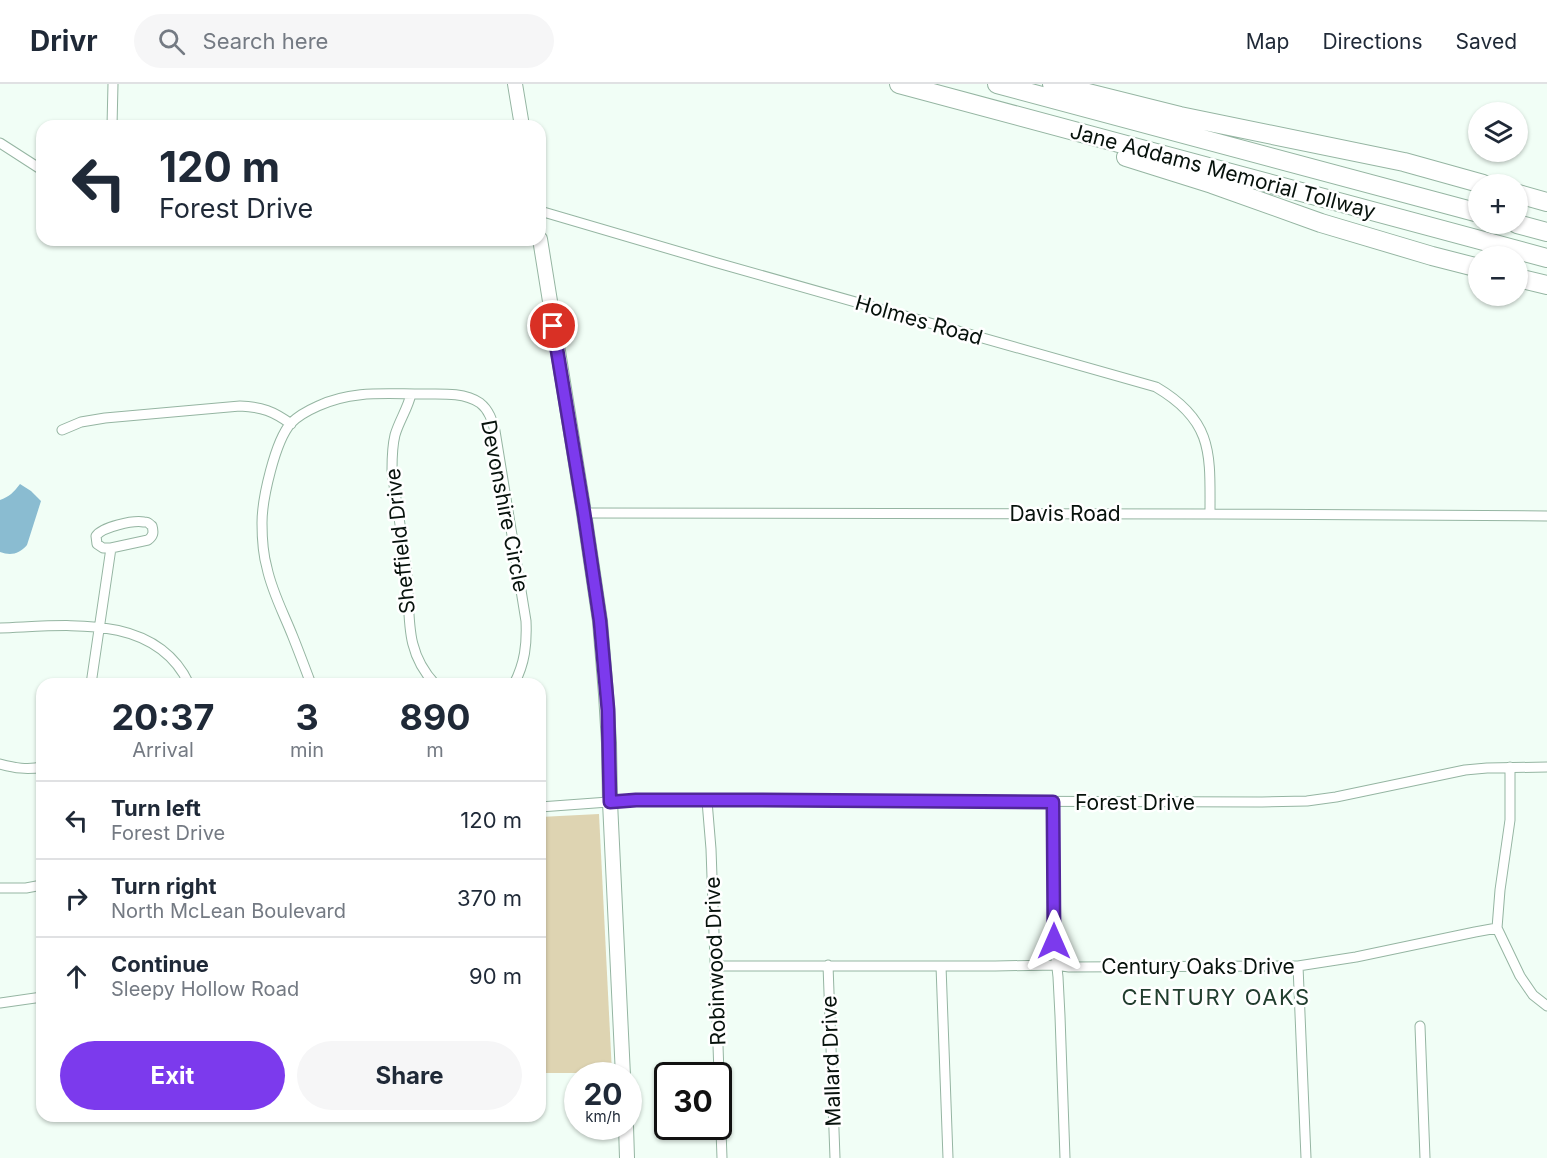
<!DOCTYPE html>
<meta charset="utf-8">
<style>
:root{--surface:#fff;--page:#f6f6f7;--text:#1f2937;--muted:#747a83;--line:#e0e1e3;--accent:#7c3aed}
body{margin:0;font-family:Inter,sans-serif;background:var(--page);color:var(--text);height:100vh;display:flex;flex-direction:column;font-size:22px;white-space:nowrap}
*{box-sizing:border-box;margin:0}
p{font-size:20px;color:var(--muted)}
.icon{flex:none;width:33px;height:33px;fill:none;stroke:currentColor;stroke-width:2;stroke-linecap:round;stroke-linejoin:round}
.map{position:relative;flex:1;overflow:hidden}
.side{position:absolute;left:36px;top:594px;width:510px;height:444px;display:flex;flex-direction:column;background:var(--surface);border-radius:18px;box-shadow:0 2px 4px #0004}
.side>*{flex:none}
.guide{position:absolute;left:36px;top:36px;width:510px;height:126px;border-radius:18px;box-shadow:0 2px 4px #0004;background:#fff;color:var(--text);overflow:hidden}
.fabs{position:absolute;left:1468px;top:18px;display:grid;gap:12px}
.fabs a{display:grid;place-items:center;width:60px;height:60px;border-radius:50%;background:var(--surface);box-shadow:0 2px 4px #0004;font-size:30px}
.speed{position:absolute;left:564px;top:978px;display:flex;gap:12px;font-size:30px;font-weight:700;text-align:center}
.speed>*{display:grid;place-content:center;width:78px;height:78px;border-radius:50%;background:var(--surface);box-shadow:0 2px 4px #0004;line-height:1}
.speed small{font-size:15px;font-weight:400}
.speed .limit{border:3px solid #111;border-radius:9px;background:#fff;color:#111}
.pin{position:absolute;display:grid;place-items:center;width:51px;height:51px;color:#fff;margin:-26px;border:3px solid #fff;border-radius:50%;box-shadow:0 2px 6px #0007}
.me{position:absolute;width:66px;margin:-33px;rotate:0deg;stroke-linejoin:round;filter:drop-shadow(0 0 4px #0008)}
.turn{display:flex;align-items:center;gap:21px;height:126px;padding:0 24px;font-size:27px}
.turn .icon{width:78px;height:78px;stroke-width:2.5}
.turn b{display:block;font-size:42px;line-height:51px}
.eta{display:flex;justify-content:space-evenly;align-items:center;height:102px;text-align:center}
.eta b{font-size:36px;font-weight:700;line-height:42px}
.button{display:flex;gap:12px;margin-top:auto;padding:12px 24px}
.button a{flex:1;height:69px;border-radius:36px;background:var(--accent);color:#fff;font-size:24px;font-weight:700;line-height:69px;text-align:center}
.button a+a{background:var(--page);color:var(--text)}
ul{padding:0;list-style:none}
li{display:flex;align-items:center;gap:18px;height:78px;padding:0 24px;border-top:2px solid var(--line)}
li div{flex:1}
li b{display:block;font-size:22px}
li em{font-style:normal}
header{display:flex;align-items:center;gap:36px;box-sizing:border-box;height:84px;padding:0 30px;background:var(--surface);border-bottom:2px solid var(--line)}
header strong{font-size:28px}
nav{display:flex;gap:33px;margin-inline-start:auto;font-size:21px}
.search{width:420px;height:54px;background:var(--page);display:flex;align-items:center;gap:15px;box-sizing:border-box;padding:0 21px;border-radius:33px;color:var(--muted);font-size:22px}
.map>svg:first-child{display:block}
.green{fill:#ded4b2}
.water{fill:#8abcd1}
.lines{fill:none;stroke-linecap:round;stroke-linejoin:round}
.street-casing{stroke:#95b5a2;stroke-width:11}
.secondary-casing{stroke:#95b5a2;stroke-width:16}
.highway-casing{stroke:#95b5a2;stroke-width:20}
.street{stroke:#fff;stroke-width:9}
.secondary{stroke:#fff;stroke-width:14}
.highway{stroke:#fff;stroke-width:18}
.route-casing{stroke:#51269a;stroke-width:15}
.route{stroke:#7c3aed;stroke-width:10}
.labels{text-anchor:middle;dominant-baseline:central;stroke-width:5;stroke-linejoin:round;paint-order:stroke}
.street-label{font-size:21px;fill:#07120c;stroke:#fff}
.neighbourhood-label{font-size:22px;letter-spacing:1.5px;fill:#213e2e;stroke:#fff}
</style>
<header>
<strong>Drivr</strong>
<div class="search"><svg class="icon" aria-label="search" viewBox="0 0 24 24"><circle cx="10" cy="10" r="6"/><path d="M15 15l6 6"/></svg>Search here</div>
<nav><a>Map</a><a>Directions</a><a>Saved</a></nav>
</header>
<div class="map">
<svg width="1547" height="1074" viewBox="0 0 1547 1074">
<rect width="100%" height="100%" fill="#f1fef6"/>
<path class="green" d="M599 730 612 989H540V733Z"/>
<path class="water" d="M20 400 31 407 41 417 27 461C19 470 11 472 0 468V416C9 413 14 408 20 400Z"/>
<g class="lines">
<g class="street-casing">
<path id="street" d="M112 42 113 0
M0 59 42 86
M540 127 714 178 1156 303C1214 337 1210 370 1210 430
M411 310C408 324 399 337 395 351 392 363 392 375 392 386 396 418 402 450 406 482 412 526 401 564 435 600
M62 346 81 338 105 334 240 322C262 323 273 327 291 340
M584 429 1214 430 1547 432
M0 544C65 542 155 528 189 600
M91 600 111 464 148 456C153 452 154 449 152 442 148 439 149 438 144 438 133 436 102 443 96 452L97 460 103 464H111
M311 600C305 584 299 568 293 553 284 530 272 508 267 484 263 470 262 454 262 439 262 415 275 357 291 339 299 331 309 326 318 322 352 306 386 310 422 310 440 310 464 308 480 319 489 326 492 336 495 347L526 537C527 560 525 579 514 600
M0 680C15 684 27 686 42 683
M1510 683V736L1500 806 1497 844 1520 892 1533 911 1547 922
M707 717 711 765 722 1074
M1053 718 1054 857 1058 893 1060 932 1065 1074
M540 723 636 716 1262 718 1307 717 1336 713 1465 686 1487 684 1547 683
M0 804H26L42 801
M828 881 835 1074
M716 882H995L1056 881 1069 883 1298 882 1356 873 1475 848 1497 844
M941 882 948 1074
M1298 882 1306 1074
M0 919 42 913
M1420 942 1425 1074"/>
</g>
<g class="secondary-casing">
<path id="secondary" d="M515 0 522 42
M540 155 584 429 600 537 606 610 609 659 610 718 623 992
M626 1042 627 1074"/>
</g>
<g class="highway-casing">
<path id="highway" d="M899 0 1547 174
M997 0 1479 129
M1052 0 1180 32 1404 78 1483 100
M1126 73 1212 100 1321 139 1432 172 1479 184
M1518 110 1547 118
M1517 140 1547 148
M1518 194 1547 201"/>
</g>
<use href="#street" class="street"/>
<use href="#secondary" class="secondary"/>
<use href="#highway" class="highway"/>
</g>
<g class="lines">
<g class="route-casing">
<path id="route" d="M553 242 584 429 600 537 608 626 610 718 636 716H751L1053 718 1054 857"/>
</g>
<use href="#route" class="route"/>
</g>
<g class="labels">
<g class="street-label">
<text transform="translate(1223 87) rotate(15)">Jane Addams Memorial Tollway</text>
<text transform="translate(919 236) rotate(16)">Holmes Road</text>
<text transform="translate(505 422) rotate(79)">Devonshire Circle</text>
<text x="1065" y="429">Davis Road</text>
<text transform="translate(400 457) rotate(-96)">Sheffield Drive</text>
<text x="1135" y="718">Forest Drive</text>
<text transform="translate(715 877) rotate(-92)">Robinwood Drive</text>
<text x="1198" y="882">Century Oaks Drive</text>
<text transform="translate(831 977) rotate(-92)">Mallard Drive</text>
</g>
<g class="neighbourhood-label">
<text x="1216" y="913">CENTURY OAKS</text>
</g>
</g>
</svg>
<div class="fabs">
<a><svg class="icon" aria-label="layers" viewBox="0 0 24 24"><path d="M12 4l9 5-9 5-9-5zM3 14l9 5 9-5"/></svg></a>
<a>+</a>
<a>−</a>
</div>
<div class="speed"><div>20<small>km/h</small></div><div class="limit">30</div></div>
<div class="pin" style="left:553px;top:242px;background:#d93025"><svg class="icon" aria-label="arrive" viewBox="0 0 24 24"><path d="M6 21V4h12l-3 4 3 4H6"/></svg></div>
<svg class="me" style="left:1054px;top:857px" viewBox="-20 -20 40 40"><path d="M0-17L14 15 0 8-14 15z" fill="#7c3aed" stroke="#fff" stroke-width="4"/></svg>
<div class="guide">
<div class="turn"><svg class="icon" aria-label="left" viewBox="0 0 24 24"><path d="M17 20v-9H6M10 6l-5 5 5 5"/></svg><div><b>120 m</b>Forest Drive</div></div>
</div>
<section class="side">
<div class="eta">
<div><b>20:37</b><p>Arrival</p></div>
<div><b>3</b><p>min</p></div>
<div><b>890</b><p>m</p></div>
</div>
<ul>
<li><svg class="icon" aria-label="left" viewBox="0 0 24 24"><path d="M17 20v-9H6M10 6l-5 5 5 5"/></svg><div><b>Turn left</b><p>Forest Drive</p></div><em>120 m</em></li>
<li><svg class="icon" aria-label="right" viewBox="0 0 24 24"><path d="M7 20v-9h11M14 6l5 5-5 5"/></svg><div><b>Turn right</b><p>North McLean Boulevard</p></div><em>370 m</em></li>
<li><svg class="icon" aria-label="ahead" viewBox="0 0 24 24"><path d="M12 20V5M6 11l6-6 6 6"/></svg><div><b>Continue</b><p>Sleepy Hollow Road</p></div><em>90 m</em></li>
</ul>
<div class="button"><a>Exit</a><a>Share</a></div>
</section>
</div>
